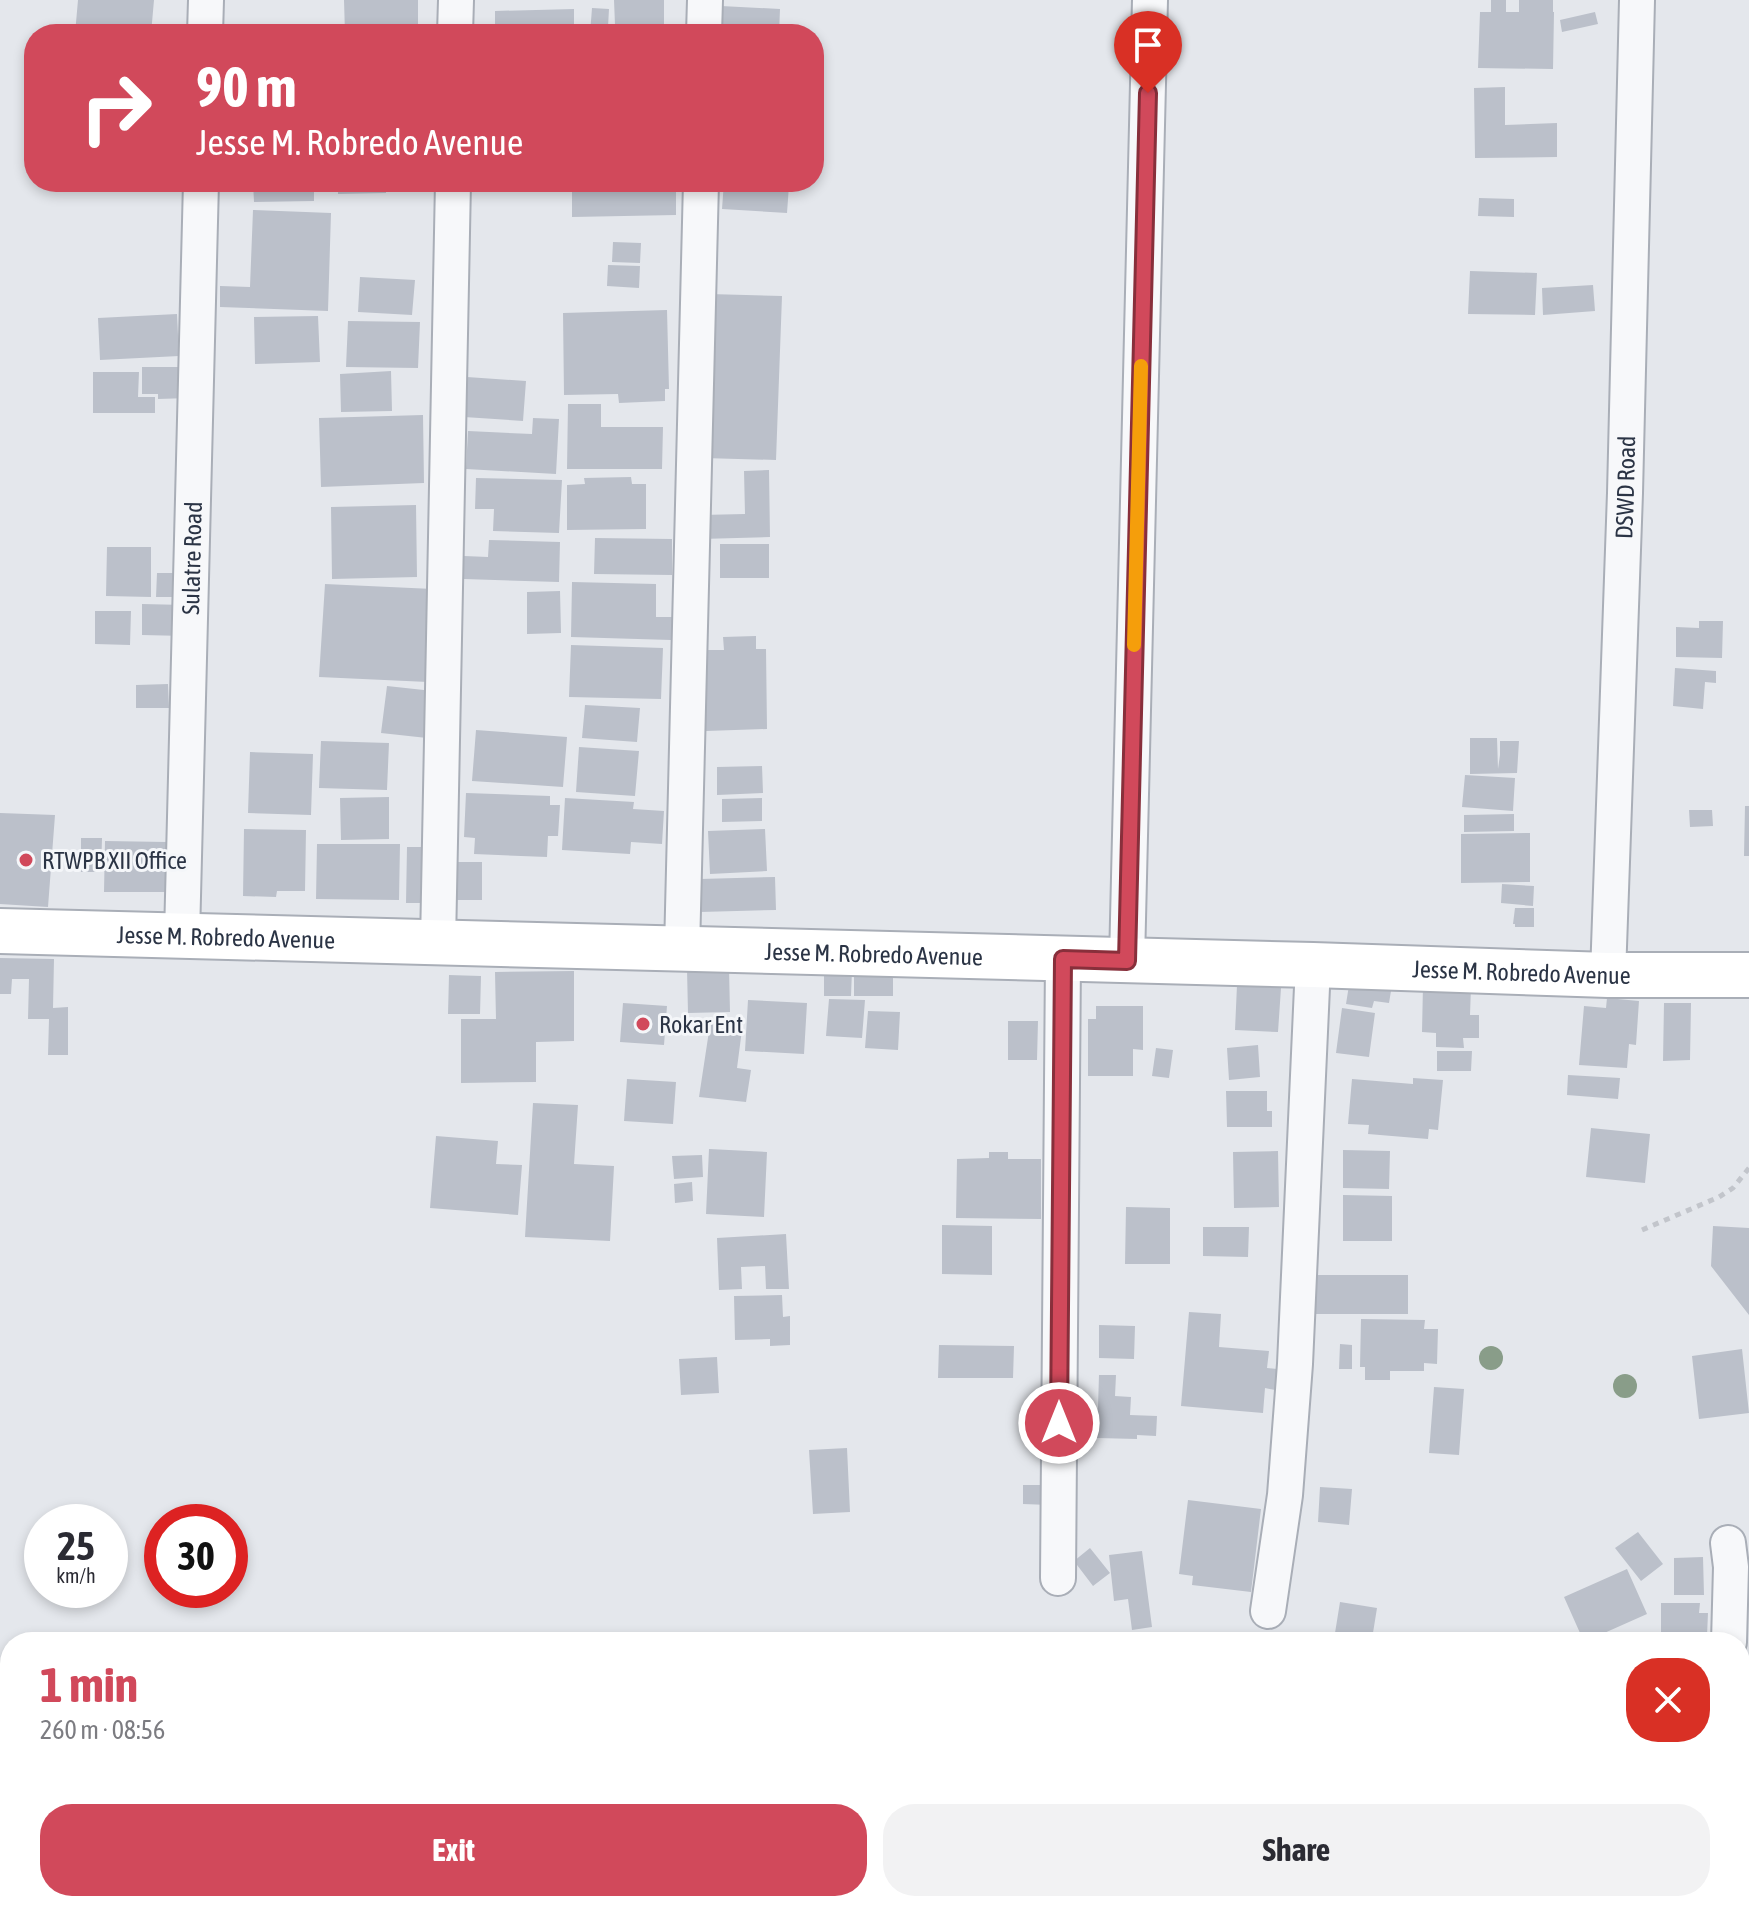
<!DOCTYPE html>
<meta charset="utf-8">
<style>
:root{--surface:#fff;--page:#f2f2f3;--text:#2b2b33;--muted:#7c7c81;--accent:#d1495b}
body{margin:0;font-family:"Asap Condensed",sans-serif;background:var(--page);color:var(--text);height:100vh;display:flex;flex-direction:column;font-size:30px;white-space:nowrap}
*{box-sizing:border-box;margin:0}
p{font-size:26px;color:var(--muted)}
.icon{flex:none;width:44px;height:44px;fill:none;stroke:currentColor;stroke-width:2;stroke-linecap:round;stroke-linejoin:round}
.map{position:relative;flex:1;overflow:hidden}
.side{position:absolute;left:0px;top:1632px;width:1750px;height:280px;display:flex;flex-direction:column;background:var(--surface);border-radius:32px 32px 0 0;box-shadow:0 4px 12px #0003}
.side>*{flex:none}
.hud{position:absolute;left:24px;top:24px;width:800px;height:168px;border-radius:32px;box-shadow:0 4px 12px #0003;background:#d1495b;color:#fff;overflow:hidden}
.speed{position:absolute;left:24px;top:1504px;display:flex;gap:16px;font-size:40px;font-weight:700;text-align:center}
.speed>*{display:grid;place-content:center;width:104px;height:104px;border-radius:50%;background:var(--surface);box-shadow:0 4px 12px #0003;line-height:1}
.speed small{font-size:20px;font-weight:400}
.speed .limit{border:12px solid #d22;background:#fff;color:#111}
.pin{position:absolute;display:grid;place-items:center;width:68px;height:68px;color:#fff;margin:-82px -34px;border-radius:50% 50% 50% 0;rotate:-45deg;box-shadow:0 0 8px #0007}
.pin .icon{rotate:45deg}
.me{position:absolute;width:88px;margin:-44px;rotate:0deg;stroke-linejoin:round;filter:drop-shadow(0 0 6px #0008)}
.turn{display:flex;align-items:center;gap:28px;height:168px;padding:0 40px;font-size:36px}
.turn .icon{width:104px;height:104px;stroke-width:2.5}
.turn b{display:block;font-size:56px;line-height:68px}
.round{display:grid;place-items:center;flex:none;width:84px;height:84px;border-radius:32px;background:var(--page)}
.head{display:flex;align-items:center;justify-content:space-between;height:136px;padding:0 40px}
h1{font-size:48px;font-weight:700;line-height:60px;color:var(--accent)}
.button{display:flex;gap:16px;margin-top:auto;padding:16px 40px}
.button a{flex:1;height:92px;border-radius:32px;background:var(--accent);color:#fff;font-size:32px;font-weight:700;line-height:92px;text-align:center}
.button a+a{background:var(--page);color:var(--text)}
.map>svg:first-child{display:block}
.building{fill:#bbc0ca}
.lines{fill:none;stroke-linecap:round;stroke-linejoin:round}
.minor-casing{stroke:#a9aeb7;stroke-width:38}
.secondary-casing{stroke:#a9aeb7;stroke-width:48}
.path{stroke:#c2c5cb;stroke-width:5;stroke-dasharray:6 6;stroke-linecap:butt}
.minor{stroke:#f7f8fa;stroke-width:34}
.secondary{stroke:#fff;stroke-width:44}
.tree{fill:#899d89}
.route-casing{stroke:#882f3b;stroke-width:20}
.route{stroke:#d1495b;stroke-width:14}
.slow{stroke:#f59e0b;stroke-width:14}
.poi-dot{fill:#d1495b;stroke:#f4f6f9;stroke-width:3}
.labels{text-anchor:middle;dominant-baseline:central;stroke-width:6;stroke-linejoin:round;paint-order:stroke}
.street-label{font-size:24px;fill:#2b3445;stroke:#f4f6f9}
.poi-label{font-size:24px;fill:#2b3445;stroke:#f4f6f9;text-anchor:start}
</style>
<div class="map">
<svg width="1749" height="1912" viewBox="0 0 1749 1912">
<rect width="100%" height="100%" fill="#e4e7ec"/>
<path class="building" d="M78 0H154L151 34H75Z
M344 0H418V34H345Z
M614 0H664V25H615Z
M1491 0H1506V12H1519V0H1553V12H1554L1553 69 1478 68 1480 12H1491Z
M721 6 780 9 779 34H719Z
M592 8 609 9 608 27 667 29V34H590Z
M574 9V34H495V11Z
M1595 12 1598 24 1562 32 1560 20Z
M1505 87V125L1557 123V157L1475 158 1474 88Z
M102 182H186V191H102Z
M253 182H314V201L254 202Z
M338 182H386V193L338 194Z
M572 182H654L655 192 676 191V215L572 217Z
M724 182 789 185 787 213 722 209Z
M1479 198 1514 199V217L1478 216Z
M253 210 331 213 328 311 220 307V286L250 287Z
M613 242 641 243 640 263 612 262Z
M608 265 640 266 639 288 607 286Z
M1470 271 1537 273 1535 315 1468 314Z
M360 277 415 280 412 315 358 312Z
M1593 285 1595 311 1543 315 1542 288Z
M709 294 782 296 776 460 703 458Z
M667 310 669 389H665V401L619 403 618 394 564 395 563 313Z
M177 314 179 356 100 360 98 318Z
M318 316 320 362 255 364 254 317Z
M348 321 420 322 418 368 346 367Z
M142 367H189V398L158 399V394H142Z
M391 371 392 411 341 412 340 374Z
M93 372H139L138 397H155V413H93Z
M467 377 526 381 523 421 464 417Z
M568 404H601V427H663L662 469H567Z
M423 415 424 483 321 487 319 418Z
M533 418 559 419 556 474 466 469 468 431 532 434Z
M769 470 770 537 701 539V515L745 514 744 471Z
M631 477 632 484H646V529L567 530V485L585 484 584 478Z
M476 478 562 480 559 533 493 531 494 509H475Z
M416 505 417 577 332 579 331 507Z
M595 538 672 539V575L594 574Z
M489 540 560 542 559 582 464 579V556L488 557Z
M720 544H769V578H720Z
M107 547H151V597L106 596Z
M157 573H184V597H156Z
M572 582 656 584V617H672L671 640 571 637Z
M325 584 433 589 428 682 319 677Z
M560 591 561 633 527 634V592Z
M142 604 185 605V636L142 635Z
M95 611H131L130 645 95 644Z
M1699 621H1723L1722 658 1676 657V627L1699 628Z
M756 636V649H766L767 729 706 731 705 650H724L723 637Z
M571 645 663 648 661 699 569 697Z
M1675 668 1716 671V683L1705 682 1703 709 1673 706Z
M168 684 169 708H136V685Z
M387 686 433 691 427 738 381 733Z
M585 705 640 708 637 742 582 738Z
M476 730 567 737 563 787 472 781Z
M1470 738H1497L1498 769 1500 755V741H1519L1517 773 1470 774Z
M321 741 389 743 387 790 319 788Z
M579 747 639 751 635 796 576 792Z
M250 752 313 754 311 815 248 813Z
M762 766 763 793 717 795V767Z
M1465 775 1515 778 1513 811 1462 807Z
M466 793 550 796V805H560L558 836H548L547 857 474 854 475 838 464 837Z
M389 797V839L341 840 340 798Z
M565 798 634 802 633 809 664 811 662 844 631 842 630 854 562 850Z
M762 798V821L722 822V799Z
M1745 806H1749V856H1744Z
M1689 810H1712L1713 826 1690 827Z
M0 813 55 815 48 907 0 904Z
M1514 814V831L1464 832V815Z
M244 829 306 830 305 891H277L276 897 243 896Z
M765 829 767 871 710 874 708 831Z
M1530 833V882L1461 883V834Z
M81 838H102L101 872H81Z
M105 841 167 842V892H104Z
M317 844H400L399 900 316 899Z
M407 847H428L427 903H406Z
M455 862H482V900H455Z
M775 877 776 910 700 912V879Z
M1502 884 1534 886 1533 906 1501 903Z
M1515 908H1534V927H1515V924H1513Z
M0 958 54 959 53 1008 68 1007V1055H48L49 1019H28L29 979H12L11 994H0Z
M729 968 730 1012 688 1013 687 969Z
M824 970H852L851 996H824Z
M893 970V996H854V971Z
M574 971V1041L536 1042V1082L461 1083V1019H496L495 972Z
M449 975 481 976 480 1014H448Z
M1350 979 1392 985 1389 1003 1374 1001 1372 1008 1346 1004Z
M1237 985 1281 988 1278 1032 1235 1030Z
M1423 985 1471 986 1470 1015H1479V1038H1463L1464 1048 1436 1047V1033L1422 1032Z
M1607 998 1639 1001 1636 1045 1629 1044 1627 1068 1579 1065 1584 1006 1606 1008Z
M829 999 865 1000 862 1038 826 1036Z
M748 1000 807 1003 804 1054 745 1051Z
M623 1003 667 1006 664 1045 620 1042Z
M1664 1003H1691L1690 1060 1663 1061Z
M1096 1006H1143V1050L1133 1049V1076H1088V1019H1096Z
M1342 1008 1375 1013 1369 1057 1336 1053Z
M868 1011 900 1012 898 1050 865 1048Z
M711 1018 743 1022 737 1068 751 1070 746 1102 699 1097Z
M1008 1021H1038L1037 1060H1008Z
M1258 1045 1260 1077 1229 1080 1227 1048Z
M1156 1048 1173 1050 1169 1078 1152 1076Z
M1437 1051H1472L1471 1071H1437Z
M1568 1075 1620 1078 1618 1099 1567 1095Z
M1413 1078 1443 1080 1438 1130 1429 1129 1428 1139 1368 1134 1369 1125 1348 1124 1352 1079 1413 1084Z
M627 1079 676 1082 673 1124 624 1121Z
M1226 1091H1267V1111H1272V1127H1227Z
M533 1103 578 1105 574 1164 614 1166 610 1241 525 1237Z
M1591 1128 1650 1134 1645 1183 1586 1177Z
M436 1136 498 1141 496 1164 522 1165 518 1215 430 1208Z
M709 1149 767 1152 764 1217 706 1214Z
M1343 1150 1390 1151 1389 1189 1343 1188Z
M1278 1151 1279 1207 1234 1208 1233 1152Z
M989 1152H1008V1159H1041V1219L956 1218 957 1159 989 1158Z
M702 1155 703 1177 674 1179 672 1156Z
M692 1182 693 1201 675 1203 674 1184Z
M1343 1195 1392 1196V1241H1343Z
M1126 1207 1170 1208V1264H1125Z
M942 1225 992 1226V1275L942 1274Z
M1713 1226 1749 1228V1315L1711 1266Z
M1203 1227H1249L1248 1257 1203 1256Z
M786 1234 789 1289H766L765 1266 741 1267 742 1289 719 1290 717 1238Z
M1313 1275H1408V1314H1312Z
M782 1295 783 1317 790 1316V1345L770 1346V1339L735 1340 734 1296Z
M1189 1312 1221 1314 1219 1347 1269 1351 1267 1368 1277 1369 1275 1390 1265 1388 1263 1413 1181 1406Z
M1361 1319 1425 1320 1424 1329H1438L1437 1364 1424 1363V1371H1390V1380H1365V1367H1360Z
M1099 1325 1135 1326 1134 1359 1099 1358Z
M1340 1344 1352 1345V1369H1339Z
M939 1345 1014 1346 1013 1378H938Z
M1742 1349 1749 1413 1699 1419 1692 1356Z
M717 1357 719 1393 681 1395 679 1359Z
M1099 1375H1116L1115 1396 1131 1397 1130 1415 1157 1416 1156 1436 1137 1435V1439L1097 1438Z
M1434 1387 1464 1389 1459 1455 1429 1453Z
M847 1448 850 1512 813 1514 809 1450Z
M1023 1485H1050L1049 1505 1023 1504Z
M1320 1487 1352 1489 1349 1525 1318 1522Z
M1188 1500 1261 1509 1251 1592 1192 1585 1193 1576 1179 1574Z
M1638 1532 1663 1564 1641 1581 1615 1548Z
M1090 1548 1110 1573 1093 1586 1074 1561Z
M1142 1551 1152 1627 1132 1630 1128 1599 1114 1601 1109 1555Z
M1703 1557 1704 1595H1674V1558Z
M1627 1569 1647 1614 1584 1642 1564 1597Z
M1340 1602 1377 1608 1372 1639 1335 1633Z
M1661 1603H1700L1699 1613H1708L1707 1636H1699V1642H1661Z"/>
<g class="lines">
<g class="minor-casing">
<g id="minor">
<path d="M205 34 206 0"/>
<path d="M455 34 456 0"/>
<path d="M704 34 705 0"/>
<path id="s1" d="M182 936 201 182"/>
<path d="M438 943 453 182"/>
<path d="M682 950 701 182"/>
<path d="M1127 961 1150 0"/>
<path id="s2" d="M1608 975 1625 493 1637 0"/>
<path d="M1728 1543 1731 1567 1729 1642"/>
<path d="M1058 1578 1063 959"/>
<path d="M1268 1611 1285 1495 1295 1364 1313 965"/>
<path d="M1740 1687H1749"/>
<path d="M1718 1912V1902"/>
</g>
</g>
<g class="secondary-casing">
<g id="secondary">
<path id="s3" d="M0 931 1313 965 1608 975H1749"/>
</g>
</g>
<path class="path" d="M1642 1230 1719 1197 1733 1188 1749 1168"/>
<use href="#minor" class="minor"/>
<use href="#secondary" class="secondary"/>
</g>
<g class="tree">
<circle cx="1491" cy="1358" r="12"/>
<circle cx="1625" cy="1386" r="12"/>
</g>
<g class="lines">
<g class="route-casing">
<path id="route" d="M1059 1423 1063 959 1127 961 1148 93"/>
</g>
<use href="#route" class="route"/>
<path class="slow" d="M1134 645 1141 366"/>
</g>
<g class="poi-dot">
<circle cx="26" cy="860" r="8"/>
<circle cx="643" cy="1024" r="8"/>
</g>
<g class="labels">
<g class="street-label">
<text stroke="none"><textPath href="#s2" startOffset="488">DSWD Road</textPath></text>
<text stroke="none"><textPath href="#s1" startOffset="378">Sulatre Road</textPath></text>
<text stroke="none"><textPath href="#s3" startOffset="226">Jesse M. Robredo Avenue</textPath></text>
<text stroke="none"><textPath href="#s3" startOffset="874">Jesse M. Robredo Avenue</textPath></text>
<text stroke="none"><textPath href="#s3" startOffset="1522">Jesse M. Robredo Avenue</textPath></text>
</g>
<g class="poi-label">
<text x="42" y="860">RTWPB XII Office</text>
<text x="659" y="1024">Rokar Ent</text>
</g>
</g>
</svg>
<div class="speed"><div>25<small>km/h</small></div><div class="limit">30</div></div>
<div class="pin" style="left:1148px;top:93px;background:#d93025"><svg class="icon" aria-label="arrive" viewBox="0 0 24 24"><path d="M6 21V4h12l-3 4 3 4H6"/></svg></div>
<svg class="me" style="left:1059px;top:1423px" viewBox="-20 -20 40 40"><circle r="17" fill="#d1495b" stroke="#fff" stroke-width="3"/><path d="M0-11L8 9 0 5-8 9z" fill="#fff"/></svg>
<div class="hud">
<div class="turn"><svg class="icon" aria-label="right" viewBox="0 0 24 24"><path d="M7 20v-9h11M14 6l5 5-5 5"/></svg><div><b>90 m</b>Jesse M. Robredo Avenue</div></div>
</div>
<section class="side">
<div class="head"><div><h1>1 min</h1><p>260 m · 08:56</p></div><a class="round" style="background:#d93025;color:#fff"><svg class="icon" aria-label="close" viewBox="0 0 24 24"><path d="M6 6l12 12M18 6L6 18"/></svg></a></div>
<div class="button"><a>Exit</a><a>Share</a></div>
</section>
</div>
